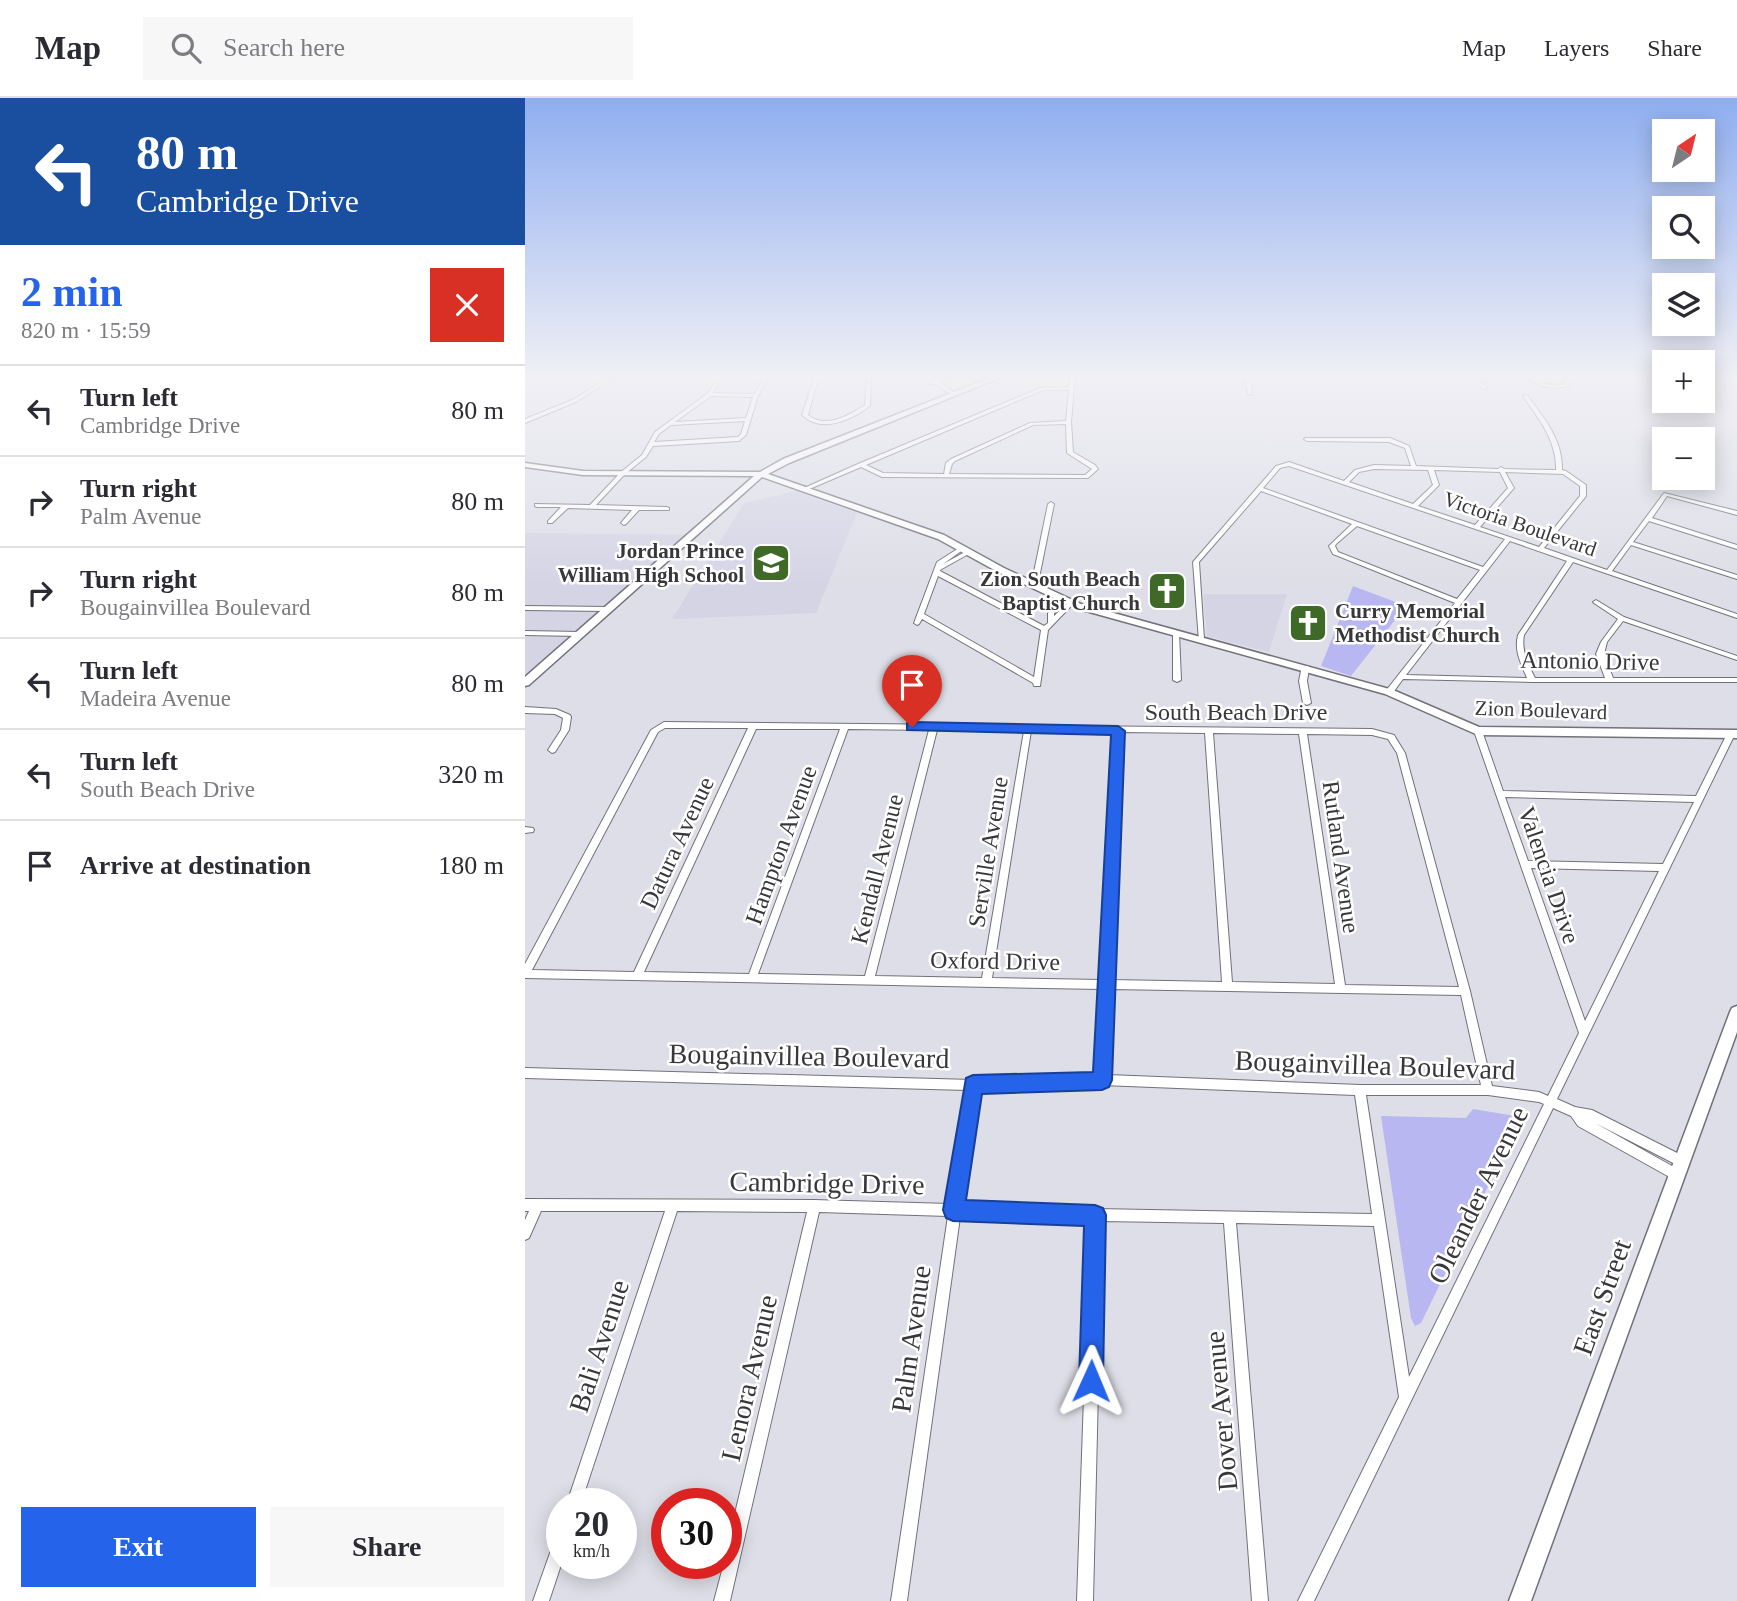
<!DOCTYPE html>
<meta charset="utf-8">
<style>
:root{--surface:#fff;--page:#f7f7f7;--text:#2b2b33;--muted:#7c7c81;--line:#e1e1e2;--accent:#2563eb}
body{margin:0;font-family:Georgia,serif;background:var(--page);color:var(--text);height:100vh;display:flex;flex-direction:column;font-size:26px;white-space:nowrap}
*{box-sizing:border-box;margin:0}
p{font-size:23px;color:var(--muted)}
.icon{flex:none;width:38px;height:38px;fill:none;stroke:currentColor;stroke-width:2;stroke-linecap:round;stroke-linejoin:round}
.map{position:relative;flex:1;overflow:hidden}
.details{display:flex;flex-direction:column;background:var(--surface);width:525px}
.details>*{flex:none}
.banner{background:#1a4fa0;color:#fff;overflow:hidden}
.needle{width:46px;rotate:35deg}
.tools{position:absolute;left:1127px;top:21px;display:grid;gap:14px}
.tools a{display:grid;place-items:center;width:63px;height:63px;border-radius:0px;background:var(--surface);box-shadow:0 4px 18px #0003;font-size:35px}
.speed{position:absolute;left:21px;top:1390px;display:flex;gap:14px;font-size:35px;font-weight:700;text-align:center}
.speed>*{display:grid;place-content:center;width:91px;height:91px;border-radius:50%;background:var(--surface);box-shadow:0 4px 18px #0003;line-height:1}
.speed small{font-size:18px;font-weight:400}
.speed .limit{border:10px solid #d22;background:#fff;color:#111}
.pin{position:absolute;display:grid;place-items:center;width:60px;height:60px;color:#fff;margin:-72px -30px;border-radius:50% 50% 50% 0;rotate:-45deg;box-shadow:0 0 7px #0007}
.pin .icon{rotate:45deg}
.me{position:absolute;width:77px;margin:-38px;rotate:1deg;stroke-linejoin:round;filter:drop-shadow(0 0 5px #0008)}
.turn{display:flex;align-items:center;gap:24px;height:147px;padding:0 21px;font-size:32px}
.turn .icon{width:91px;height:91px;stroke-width:2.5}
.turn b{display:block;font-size:49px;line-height:60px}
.round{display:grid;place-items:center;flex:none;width:74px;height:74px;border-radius:0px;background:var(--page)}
.head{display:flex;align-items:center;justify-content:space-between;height:119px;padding:0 21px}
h1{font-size:42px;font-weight:800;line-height:52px;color:var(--accent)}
.cta{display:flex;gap:14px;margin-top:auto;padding:14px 21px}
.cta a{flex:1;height:80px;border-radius:0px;background:var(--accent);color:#fff;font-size:28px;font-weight:800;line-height:80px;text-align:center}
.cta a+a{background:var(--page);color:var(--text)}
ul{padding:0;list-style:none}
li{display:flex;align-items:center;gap:21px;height:91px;padding:0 21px;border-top:2px solid var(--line)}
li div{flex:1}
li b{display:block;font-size:26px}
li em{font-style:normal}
header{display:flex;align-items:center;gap:42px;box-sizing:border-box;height:98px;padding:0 35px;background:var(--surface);border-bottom:2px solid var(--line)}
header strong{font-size:33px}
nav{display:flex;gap:38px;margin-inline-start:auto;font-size:24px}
.search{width:490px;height:63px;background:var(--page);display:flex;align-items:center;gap:18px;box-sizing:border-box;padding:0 24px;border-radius:0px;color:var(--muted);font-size:26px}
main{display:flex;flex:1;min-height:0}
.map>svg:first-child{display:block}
.built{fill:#d4d4e5}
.green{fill:#b8b7f1}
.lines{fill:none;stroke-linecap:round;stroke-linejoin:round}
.street-casing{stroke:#71717a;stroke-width:2}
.secondary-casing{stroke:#71717a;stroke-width:3}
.street{fill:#fff;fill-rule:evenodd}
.secondary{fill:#fff;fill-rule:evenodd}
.route{fill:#2563eb;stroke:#184099;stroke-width:2}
.labels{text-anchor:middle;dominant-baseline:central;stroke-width:5;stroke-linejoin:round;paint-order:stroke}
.far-street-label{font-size:21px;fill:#38383c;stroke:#fff}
.far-poi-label{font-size:21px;font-weight:bold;fill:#38383c;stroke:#fff;text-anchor:end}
.street-label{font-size:24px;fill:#38383c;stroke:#fff}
.near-street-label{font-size:28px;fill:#38383c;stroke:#fff}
</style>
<header>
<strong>Map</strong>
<div class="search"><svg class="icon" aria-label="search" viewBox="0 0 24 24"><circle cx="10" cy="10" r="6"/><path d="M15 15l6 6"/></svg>Search here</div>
<nav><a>Map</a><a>Layers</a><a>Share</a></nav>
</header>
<main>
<section class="details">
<div class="banner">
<div class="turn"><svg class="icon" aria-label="left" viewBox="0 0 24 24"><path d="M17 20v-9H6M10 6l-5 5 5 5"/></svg><div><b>80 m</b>Cambridge Drive</div></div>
</div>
<div class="head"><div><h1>2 min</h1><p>820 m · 15:59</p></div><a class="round" style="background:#d93025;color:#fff"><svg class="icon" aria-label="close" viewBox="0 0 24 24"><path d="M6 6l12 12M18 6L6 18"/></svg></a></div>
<ul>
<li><svg class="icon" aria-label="left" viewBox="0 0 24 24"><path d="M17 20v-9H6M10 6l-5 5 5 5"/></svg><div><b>Turn left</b><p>Cambridge Drive</p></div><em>80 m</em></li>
<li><svg class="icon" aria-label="right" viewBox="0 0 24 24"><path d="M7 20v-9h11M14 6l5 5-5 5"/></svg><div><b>Turn right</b><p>Palm Avenue</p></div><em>80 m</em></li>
<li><svg class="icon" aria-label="right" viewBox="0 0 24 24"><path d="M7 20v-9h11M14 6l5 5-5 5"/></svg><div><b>Turn right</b><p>Bougainvillea Boulevard</p></div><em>80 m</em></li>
<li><svg class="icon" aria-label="left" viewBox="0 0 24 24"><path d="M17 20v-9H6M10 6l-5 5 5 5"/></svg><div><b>Turn left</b><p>Madeira Avenue</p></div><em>80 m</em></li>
<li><svg class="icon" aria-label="left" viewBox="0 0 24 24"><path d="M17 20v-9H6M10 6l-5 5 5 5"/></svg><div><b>Turn left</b><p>South Beach Drive</p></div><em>320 m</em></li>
<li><svg class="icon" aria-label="arrive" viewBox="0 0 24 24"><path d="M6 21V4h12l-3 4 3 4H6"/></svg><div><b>Arrive at destination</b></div><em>180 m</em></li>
</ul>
<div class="cta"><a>Exit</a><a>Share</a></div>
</section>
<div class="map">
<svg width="1212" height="1503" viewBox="0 0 1212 1503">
<rect width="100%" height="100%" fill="#dedee8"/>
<path class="built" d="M271 393 332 415 291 515 147 521 219 405Z
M0 435 163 437 0 579Z
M678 496H762L744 554 682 538Z"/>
<path class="green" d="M828 488 881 508 826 578 796 568Z
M948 1011 990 1018 994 1025 896 1225 890 1228 886 1220 856 1018 941 1020Z"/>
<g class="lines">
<g class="street-casing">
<path id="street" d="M0 278H5L0 281Z
M87 278H92L51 304 0 325V321L47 302Z
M194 278H198L188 295 229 296 240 278H244L233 298 221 337 214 343 128 348 121 359 100 376 71 407 142 409 144 410V412H114L101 426 99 427 96 425 107 412 43 410 27 425H23V423L36 409H12L10 408V406L65 407 96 374 117 357 130 334 183 295ZM186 298 228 299 221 320 150 324ZM220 323 216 336 213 339 129 344 134 336 146 327Z
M290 278H294L283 317C300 331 323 318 340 307L342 278H346L345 308C326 322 297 336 277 317Z
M400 278H405L411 282 422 278H428L414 284 431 296 427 297 410 286H406L407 284Z
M546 278H550L546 324 548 354 570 367 573 371 563 380 357 379 336 369 282 392 277 391 333 366 515 290 544 289ZM518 292H544L541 323 505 325 426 361 421 365 419 376 358 375 341 367ZM541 326 542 355 567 371 560 377 424 376 427 366 430 363 508 327Z
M720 278H724L727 297 723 296Z
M945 278H950L962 289V291H958Z
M1002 278C1009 279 1010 282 1017 285 1024 288 1032 287 1040 286L1041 278H1045L1044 288C1027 291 1014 291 1002 278Z
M1000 297H1002C1019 320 1038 342 1037 372L1041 373 1061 387V398L1019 450 1082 472 1139 395 1212 413V417L1142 398 1127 420 1212 447V451L1124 423 1108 444 1212 477V481L1106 447 1087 473 1212 516V520L1048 464 999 537C996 553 1003 566 1010 580H1080L1071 556 1076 544 1093 521 1069 505 1068 504 1071 502 1099 519 1212 558V562L1098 523 1082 544 1079 556 1088 580H1212V584H1007L878 581 867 596H861L860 594 930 505 808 456 804 448 827 426 736 393 674 464 679 541 678 543H674L668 464 751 368 764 364 819 383 830 372 849 367 886 368 880 350 864 344 782 343 779 341 780 340H865L884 348 891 368 973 371 976 369 979 371 1031 372C1032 343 1014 321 998 298ZM764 368 980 441 958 469 738 390 755 370ZM849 371 903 372 908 387 888 406 824 384 834 374ZM909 372 975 374 983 390 950 427 893 408 914 387ZM980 374 1038 376 1055 388V398L1014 449 955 429 989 390ZM832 428 955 472 932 501 813 454 810 448 811 446ZM985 443 1042 463 993 537C989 553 996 565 1002 580L881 577Z
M526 404 529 406 515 475 504 485H500V483L509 474 523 406Z
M437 448 439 449V451L418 466 442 453 447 454 415 472V473L519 528 523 525V515L537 501 539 500 542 502 529 515V518L544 504 546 503 549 505 523 532 515 588H509L508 585 397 521 394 526 392 527 389 525 412 464ZM413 478 516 532 509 579 399 516Z
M0 508 83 509 86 511 83 513 0 512Z
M0 533 55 534 58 536 55 538 0 537Z
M651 533 654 535 656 582 652 584 648 582V535Z
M777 568H783L784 570 782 583 786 605 782 607 778 605 774 583Z
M0 609 31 611 45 617 46 619 44 632 30 654 27 655 23 652 36 632 38 620 30 616 0 615Z
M139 624 847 631 869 637 880 655 945 893 967 988 1014 994 1023 998 1054 935 949 633 953 630 957 633 978 693 1171 698 1202 636 1206 633 1209 634 1210 636 1032 1001 1050 1009 1067 1012 1160 1059 1162 1063 1160 1067 1156 1069 1070 1025 1156 1073 1158 1077 1156 1081 1152 1083 1148 1081 1053 1028 1046 1018 1028 1010 789 1503H773L874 1299 849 1128 711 1125 743 1503H727L699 1125 577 1123 568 1503H552L565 1123 435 1119 382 1503H366L423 1118 294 1114 205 1503H189L199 1465H201V1453L282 1114 152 1113 56 1405H42L140 1113H16L4 1140 0 1142V1122L4 1113H0V1101L289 1102 425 1106 442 992 0 980V970L448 982 572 977 576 891 0 880V866L126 632ZM140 630H223L109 874 7 872 133 634ZM231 631H315L224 876 119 874ZM323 631 404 632 340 878 233 876ZM412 632 499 633 457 880 350 878ZM506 633 589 634 577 882 467 880ZM597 634 680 635 697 884 586 882ZM688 635 774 636 810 886 707 884ZM782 636 847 637 863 641 872 655 934 889 820 887ZM980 699 1169 704 1138 766 1003 763ZM1006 770 1134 773 1060 923ZM586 891 936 897 956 987H835L583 977ZM577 987 830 997 847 1116 571 1111 437 1107 453 992ZM841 997H963L1014 1004 1019 1006 884 1279Z
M0 729 8 730 9 732 8 734 0 735Z
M37 1434V1464L24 1503H8L30 1441 32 1436Z"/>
</g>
<g class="secondary-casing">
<path id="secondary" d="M470 278H479L264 365 243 376 419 437 479 470 556 506 868 592 954 629 1212 632V640L953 637 860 596 550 510 473 474 413 441 237 379 4 587 0 588V579L229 378 58 377 0 369V365L58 373 235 374 258 361Z
M1212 908V934L1006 1503H984L1205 914 1207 910Z"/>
</g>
<use href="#street" class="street"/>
<use href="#secondary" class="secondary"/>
</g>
<linearGradient id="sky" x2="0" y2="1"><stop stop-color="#8faef0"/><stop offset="0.57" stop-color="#f0f0f5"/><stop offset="1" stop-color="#f0f0f5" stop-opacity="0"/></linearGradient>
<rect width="1212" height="488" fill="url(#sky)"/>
<path class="route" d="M387 624 593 628 600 633 587 982 584 989 577 992 457 996 441 1102 570 1107 578 1110 581 1117 578 1283 575 1291 566 1295 558 1291 554 1283 559 1128 428 1123 421 1120 418 1112 441 980 448 977 568 974 586 637 382 632V625Z"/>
<defs>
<g id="school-square" transform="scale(2.0125)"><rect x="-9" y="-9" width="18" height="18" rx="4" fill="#3f6926" stroke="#fff"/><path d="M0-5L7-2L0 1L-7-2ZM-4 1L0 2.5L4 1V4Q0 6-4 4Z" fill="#fff"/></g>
<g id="church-square" transform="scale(2.0125)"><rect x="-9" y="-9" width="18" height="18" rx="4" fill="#3f6926" stroke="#fff"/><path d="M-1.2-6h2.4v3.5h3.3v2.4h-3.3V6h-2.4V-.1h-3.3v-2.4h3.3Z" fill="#fff"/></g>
</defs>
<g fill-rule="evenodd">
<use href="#school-square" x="246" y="465"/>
<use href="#church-square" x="642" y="493"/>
<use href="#church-square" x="783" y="525"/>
</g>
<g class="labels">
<g class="far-street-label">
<text transform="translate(995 426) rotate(19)">Victoria Boulevard</text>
<text transform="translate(1016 612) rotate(2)">Zion Boulevard</text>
</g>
<g class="far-poi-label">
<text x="219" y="453">Jordan Prince<tspan x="219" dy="24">William High School</tspan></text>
<text x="615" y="481">Zion South Beach<tspan x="615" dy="24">Baptist Church</tspan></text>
<text x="810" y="513" text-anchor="start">Curry Memorial<tspan x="810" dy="24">Methodist Church</tspan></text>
</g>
<g class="street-label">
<text transform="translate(1065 563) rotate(1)">Antonio Drive</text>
<text x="711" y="614">South Beach Drive</text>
<text transform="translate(152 745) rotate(-65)">Datura Avenue</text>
<text transform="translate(256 747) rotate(-70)">Hampton Avenue</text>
<text transform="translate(463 754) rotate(-81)">Serville Avenue</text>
<text transform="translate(816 759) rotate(82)">Rutland Avenue</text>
<text transform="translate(352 771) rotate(-76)">Kendall Avenue</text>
<text transform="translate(1024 777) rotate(71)">Valencia Drive</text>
<text transform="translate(470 863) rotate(1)">Oxford Drive</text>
</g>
<g class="near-street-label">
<text transform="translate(284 958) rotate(1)">Bougainvillea Boulevard</text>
<text transform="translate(850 967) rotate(2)">Bougainvillea Boulevard</text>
<text transform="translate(302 1085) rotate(1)">Cambridge Drive</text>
<text transform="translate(953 1097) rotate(-64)">Oleander Avenue</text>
<text transform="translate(1077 1199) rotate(-70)">East Street</text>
<text transform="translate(386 1241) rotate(-82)">Palm Avenue</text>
<text transform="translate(74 1248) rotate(-72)">Bali Avenue</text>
<text transform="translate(224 1280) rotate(-77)">Lenora Avenue</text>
<text transform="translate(696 1313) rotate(-95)">Dover Avenue</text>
</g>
</g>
</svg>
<div class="tools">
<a><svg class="needle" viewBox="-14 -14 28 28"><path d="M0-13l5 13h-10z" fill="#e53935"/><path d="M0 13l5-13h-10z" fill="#7c7c81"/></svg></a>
<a><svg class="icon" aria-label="search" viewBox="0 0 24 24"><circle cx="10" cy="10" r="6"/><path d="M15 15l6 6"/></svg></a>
<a><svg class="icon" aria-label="layers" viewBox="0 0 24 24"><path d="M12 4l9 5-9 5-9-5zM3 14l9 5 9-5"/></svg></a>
<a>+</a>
<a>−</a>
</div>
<div class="speed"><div>20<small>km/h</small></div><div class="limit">30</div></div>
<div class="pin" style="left:387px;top:629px;background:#d93025"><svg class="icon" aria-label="arrive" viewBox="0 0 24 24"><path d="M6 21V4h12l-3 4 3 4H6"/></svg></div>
<svg class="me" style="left:566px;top:1283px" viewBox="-20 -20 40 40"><path d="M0-17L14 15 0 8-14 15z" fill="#2563eb" stroke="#fff" stroke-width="4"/></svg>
</div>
</main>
